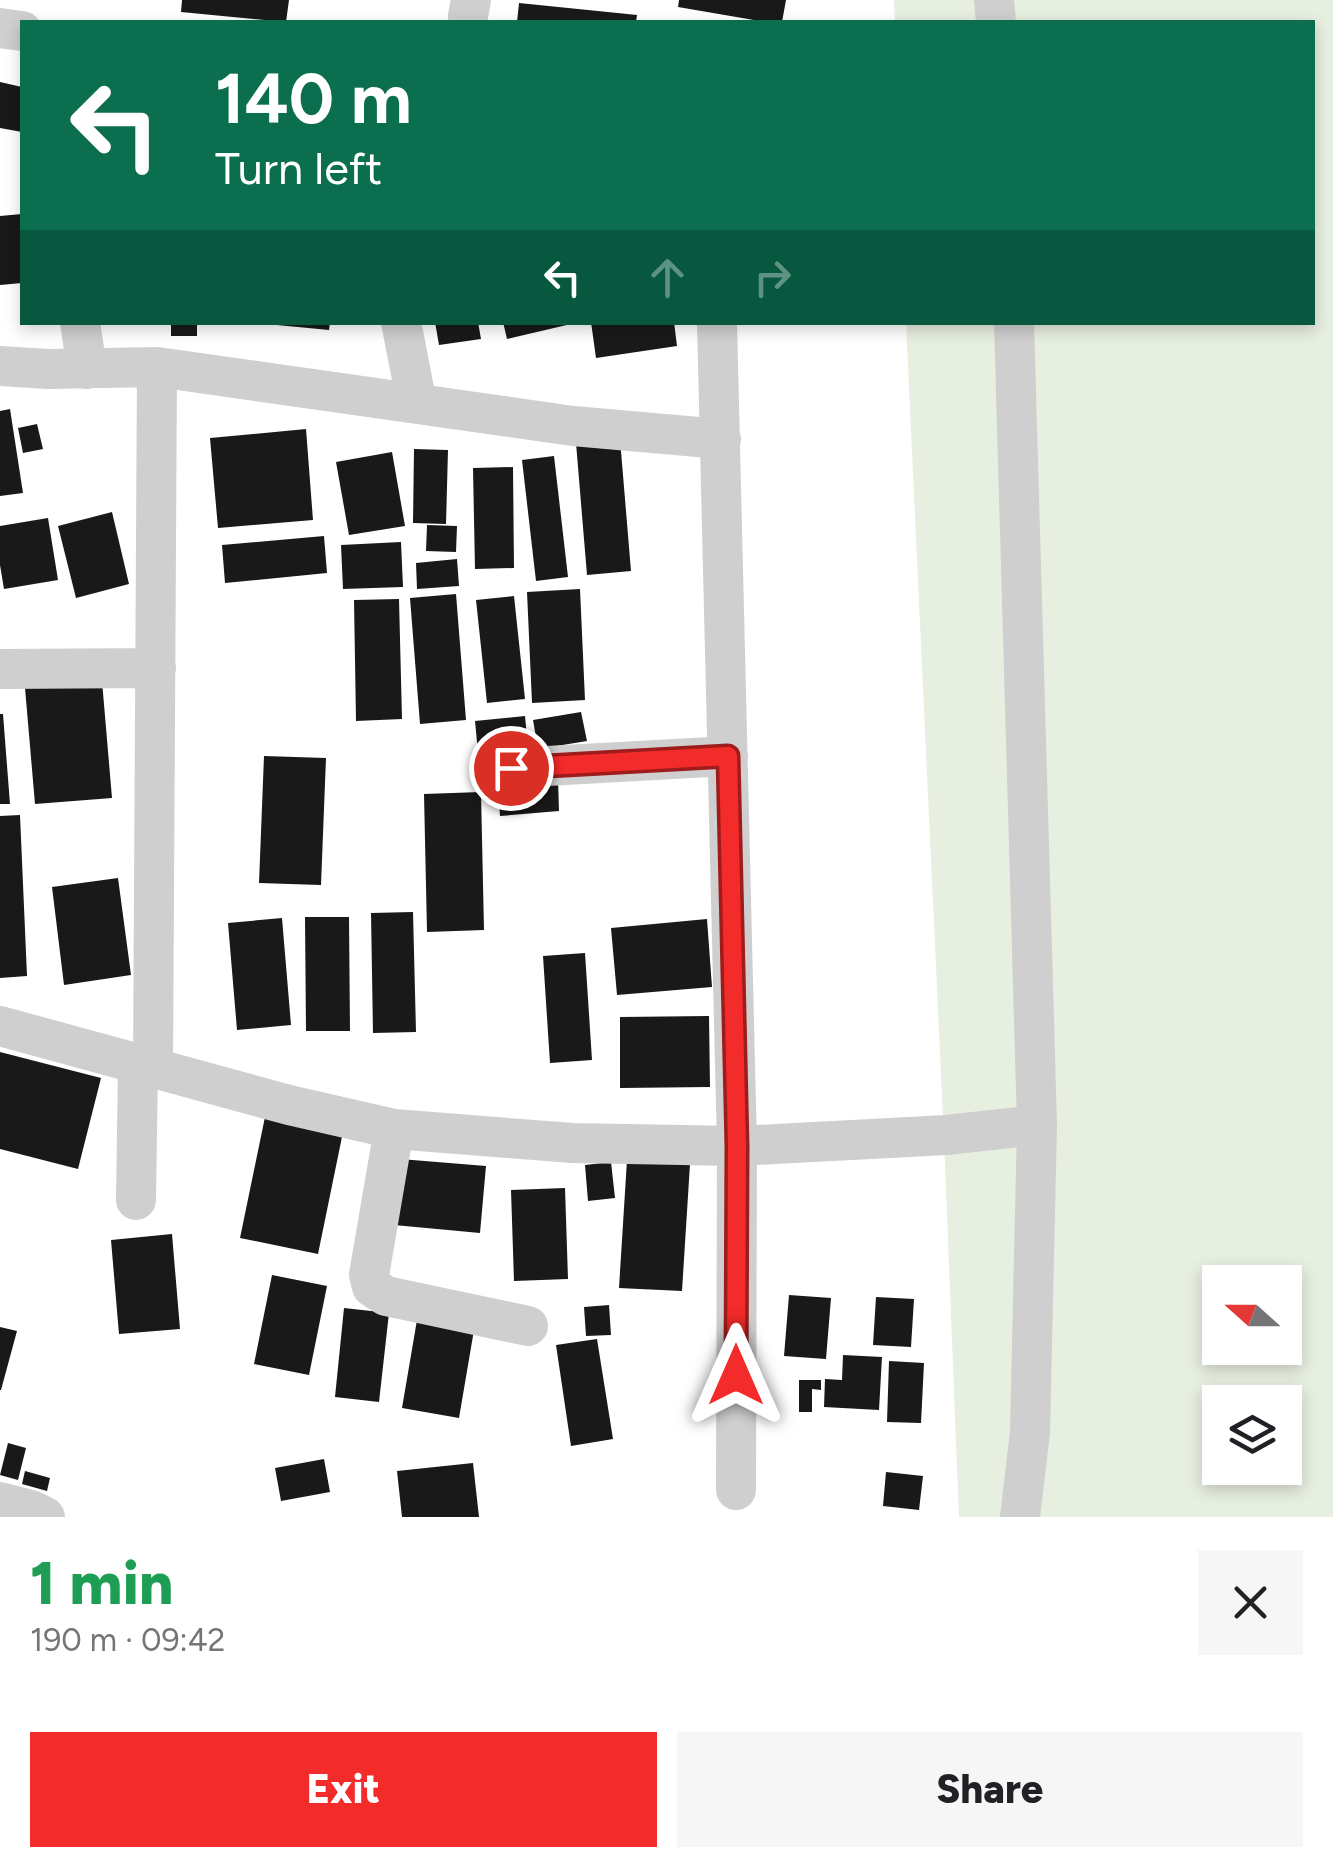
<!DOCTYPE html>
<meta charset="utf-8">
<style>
:root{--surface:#fff;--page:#f6f6f6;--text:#202124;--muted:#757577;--accent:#f32b2a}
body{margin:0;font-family:Figtree,sans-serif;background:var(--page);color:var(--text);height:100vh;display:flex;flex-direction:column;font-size:38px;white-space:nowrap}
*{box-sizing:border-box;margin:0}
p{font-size:32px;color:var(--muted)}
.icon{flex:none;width:55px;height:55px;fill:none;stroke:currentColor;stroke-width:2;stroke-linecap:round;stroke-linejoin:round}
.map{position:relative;height:1517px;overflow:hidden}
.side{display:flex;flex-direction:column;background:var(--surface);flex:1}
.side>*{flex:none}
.banner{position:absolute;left:20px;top:20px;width:1295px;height:305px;border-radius:0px;box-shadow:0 5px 15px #0003;background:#0b6e4f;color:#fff;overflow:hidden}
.needle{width:65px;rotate:291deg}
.fabs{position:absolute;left:1202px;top:1265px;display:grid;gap:20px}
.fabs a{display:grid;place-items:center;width:100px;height:100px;border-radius:0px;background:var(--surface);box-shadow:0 5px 15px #0003;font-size:50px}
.pin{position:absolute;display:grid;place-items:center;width:85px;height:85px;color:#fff;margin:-42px;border:5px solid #fff;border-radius:50%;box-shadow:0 2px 10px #0007}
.me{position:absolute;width:110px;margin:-55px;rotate:0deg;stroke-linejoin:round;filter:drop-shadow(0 0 8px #0008)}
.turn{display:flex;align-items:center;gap:35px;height:210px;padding:0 30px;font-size:45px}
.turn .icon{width:130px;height:130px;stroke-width:2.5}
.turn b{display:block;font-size:70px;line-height:85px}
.lanes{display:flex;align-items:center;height:95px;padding:0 30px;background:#0003;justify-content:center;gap:50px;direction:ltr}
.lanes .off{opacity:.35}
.round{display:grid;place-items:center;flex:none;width:105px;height:105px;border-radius:0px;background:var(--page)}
.head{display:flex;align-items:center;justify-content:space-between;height:170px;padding:0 30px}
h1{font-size:60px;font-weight:800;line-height:75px;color:#1e9e55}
.action{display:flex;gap:20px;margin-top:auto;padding:20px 30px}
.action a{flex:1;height:115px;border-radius:0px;background:var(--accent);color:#fff;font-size:40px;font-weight:800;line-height:115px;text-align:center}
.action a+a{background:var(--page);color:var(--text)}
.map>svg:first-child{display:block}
.green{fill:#e7efe0;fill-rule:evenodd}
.building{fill:#191919}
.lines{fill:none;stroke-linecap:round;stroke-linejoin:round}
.minor{stroke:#cfcfcf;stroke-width:40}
.route-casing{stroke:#9e1c1b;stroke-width:25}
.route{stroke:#f32b2a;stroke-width:18}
</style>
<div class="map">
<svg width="1333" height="1517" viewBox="0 0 1333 1517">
<rect width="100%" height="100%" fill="#fff"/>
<path class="green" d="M894 0H1333V1517H959L944 1139 906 323 1312 322V22H895ZM1220 1282H1285V1348H1220ZM1220 1402H1285V1468H1220Z"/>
<path class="building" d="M182 0H289L286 22 181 12Z
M679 0H786L782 22H766L678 7Z
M519 3 637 15 636 22H517Z
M0 82 22 87V132L0 128Z
M22 214V283L0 285V216Z
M171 322H197V336H171Z
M277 322H330L329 330 277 325Z
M435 322H478L481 339 439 345Z
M503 322H571V324L507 339Z
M591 322H674L677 346 596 358Z
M10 409 23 493 0 496V411Z
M37 424 43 449 23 453 18 428Z
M306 429 313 520 218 528 210 438Z
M620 439 631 571 587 575 576 443Z
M414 449 448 450 446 524 413 523Z
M392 452 405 526 349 535 336 462Z
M554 456 568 577 536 581 522 460Z
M513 467 514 568 475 569 473 468Z
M112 512 129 584 76 598 58 526Z
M48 518 58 580 4 589 0 565V526Z
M427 525 457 526 456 552 426 551Z
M324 536 327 573 225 583 222 545Z
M401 542 403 587 343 589 341 545Z
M457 559 459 586 417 589 416 563Z
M580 589 585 700 532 703 527 592Z
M456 594 466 720 420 724 410 598Z
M514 596 525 699 487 703 476 600Z
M399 599 402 719 356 721 354 600Z
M102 681 112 798 35 804 25 688Z
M581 712 587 741 538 749 533 720Z
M0 714H3L10 804H0Z
M525 716 528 748 478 752 475 721Z
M264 756 326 758 321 885 259 883Z
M558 779 559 811 500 816 498 784Z
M481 792 484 930 427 932 424 794Z
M20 815 27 976 0 978V816Z
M118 878 131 975 64 985 52 887Z
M413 912 416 1032 373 1033 371 913Z
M305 917H349L350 1031H306Z
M282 918 291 1025 237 1030 228 923Z
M707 919 712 987 617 995 611 928Z
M585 953 592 1060 550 1063 543 956Z
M709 1016 710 1087 620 1088V1017Z
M0 1052 101 1078 78 1169 0 1149Z
M265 1117 343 1132 318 1254 240 1238Z
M400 1159 486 1166 480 1233 394 1225Z
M627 1160 690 1164 682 1291 619 1288Z
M611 1162 615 1198 588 1201 585 1165Z
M565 1188 568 1279 514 1281 511 1190Z
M172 1234 180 1329 119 1334 111 1240Z
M272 1275 327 1286 309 1375 254 1364Z
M789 1295 831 1298 826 1359 784 1356Z
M876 1297 914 1299 911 1347 873 1345Z
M609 1305 611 1335 586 1336 584 1307Z
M344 1308 389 1313 379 1402 335 1397Z
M417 1320 474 1330 459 1418 402 1408Z
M0 1327 17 1331 1 1390H0Z
M597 1339 613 1439 571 1446 556 1345Z
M843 1355 882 1357 879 1410 824 1407 825 1379 842 1380Z
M889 1361 924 1363 921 1423 887 1422Z
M799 1380H821V1390L812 1389V1412H799Z
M8 1443 26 1448 18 1480 0 1475Z
M324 1459 330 1492 281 1501 275 1468Z
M473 1463 479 1517H402L397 1471Z
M25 1471 50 1478 47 1491 22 1484Z
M886 1472 923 1476 919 1510 883 1506Z"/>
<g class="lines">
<path class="minor" d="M994 0 996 22
M468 16 471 0
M0 28 22 31
M80 322 87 369
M401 322 417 404
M717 322 737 1146 736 1490
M1014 322 1037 1125 1030 1432 1020 1517
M0 366 48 369 157 367 573 426 721 439
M0 669 156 668
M511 768 728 756
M0 1026 289 1105 394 1129 572 1143 737 1146 946 1135 1037 1125
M153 1068 157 367
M394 1129 369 1275 372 1287 386 1296 528 1326
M136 1200 138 1064
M0 1502 31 1510 45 1517"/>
</g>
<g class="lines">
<g class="route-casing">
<path id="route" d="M511 768 728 756 737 1146 736 1375"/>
</g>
<use href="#route" class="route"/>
</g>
</svg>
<div class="fabs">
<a><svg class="needle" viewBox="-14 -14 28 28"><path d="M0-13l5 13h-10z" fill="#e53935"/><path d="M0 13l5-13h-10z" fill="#757577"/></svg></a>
<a><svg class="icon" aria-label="layers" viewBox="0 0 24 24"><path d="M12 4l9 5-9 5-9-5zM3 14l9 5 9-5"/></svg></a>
</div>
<div class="pin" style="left:511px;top:768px;background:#d93025"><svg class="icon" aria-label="arrive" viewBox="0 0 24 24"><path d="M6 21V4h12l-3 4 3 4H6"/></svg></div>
<svg class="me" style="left:736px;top:1375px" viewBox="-20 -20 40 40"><path d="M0-17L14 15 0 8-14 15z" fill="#f32b2a" stroke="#fff" stroke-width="4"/></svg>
<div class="banner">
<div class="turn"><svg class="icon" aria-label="left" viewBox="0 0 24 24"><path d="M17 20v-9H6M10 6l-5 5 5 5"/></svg><div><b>140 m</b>Turn left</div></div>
<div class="lanes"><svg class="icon" aria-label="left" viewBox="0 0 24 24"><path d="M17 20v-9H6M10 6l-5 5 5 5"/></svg><svg class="icon off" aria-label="ahead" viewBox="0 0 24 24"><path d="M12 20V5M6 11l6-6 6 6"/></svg><svg class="icon off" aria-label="right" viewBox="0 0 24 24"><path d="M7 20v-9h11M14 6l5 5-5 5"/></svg></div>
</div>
</div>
<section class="side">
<div class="head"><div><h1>1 min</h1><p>190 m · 09:42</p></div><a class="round"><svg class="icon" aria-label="close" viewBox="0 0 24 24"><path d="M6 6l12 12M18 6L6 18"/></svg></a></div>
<div class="action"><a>Exit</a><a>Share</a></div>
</section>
